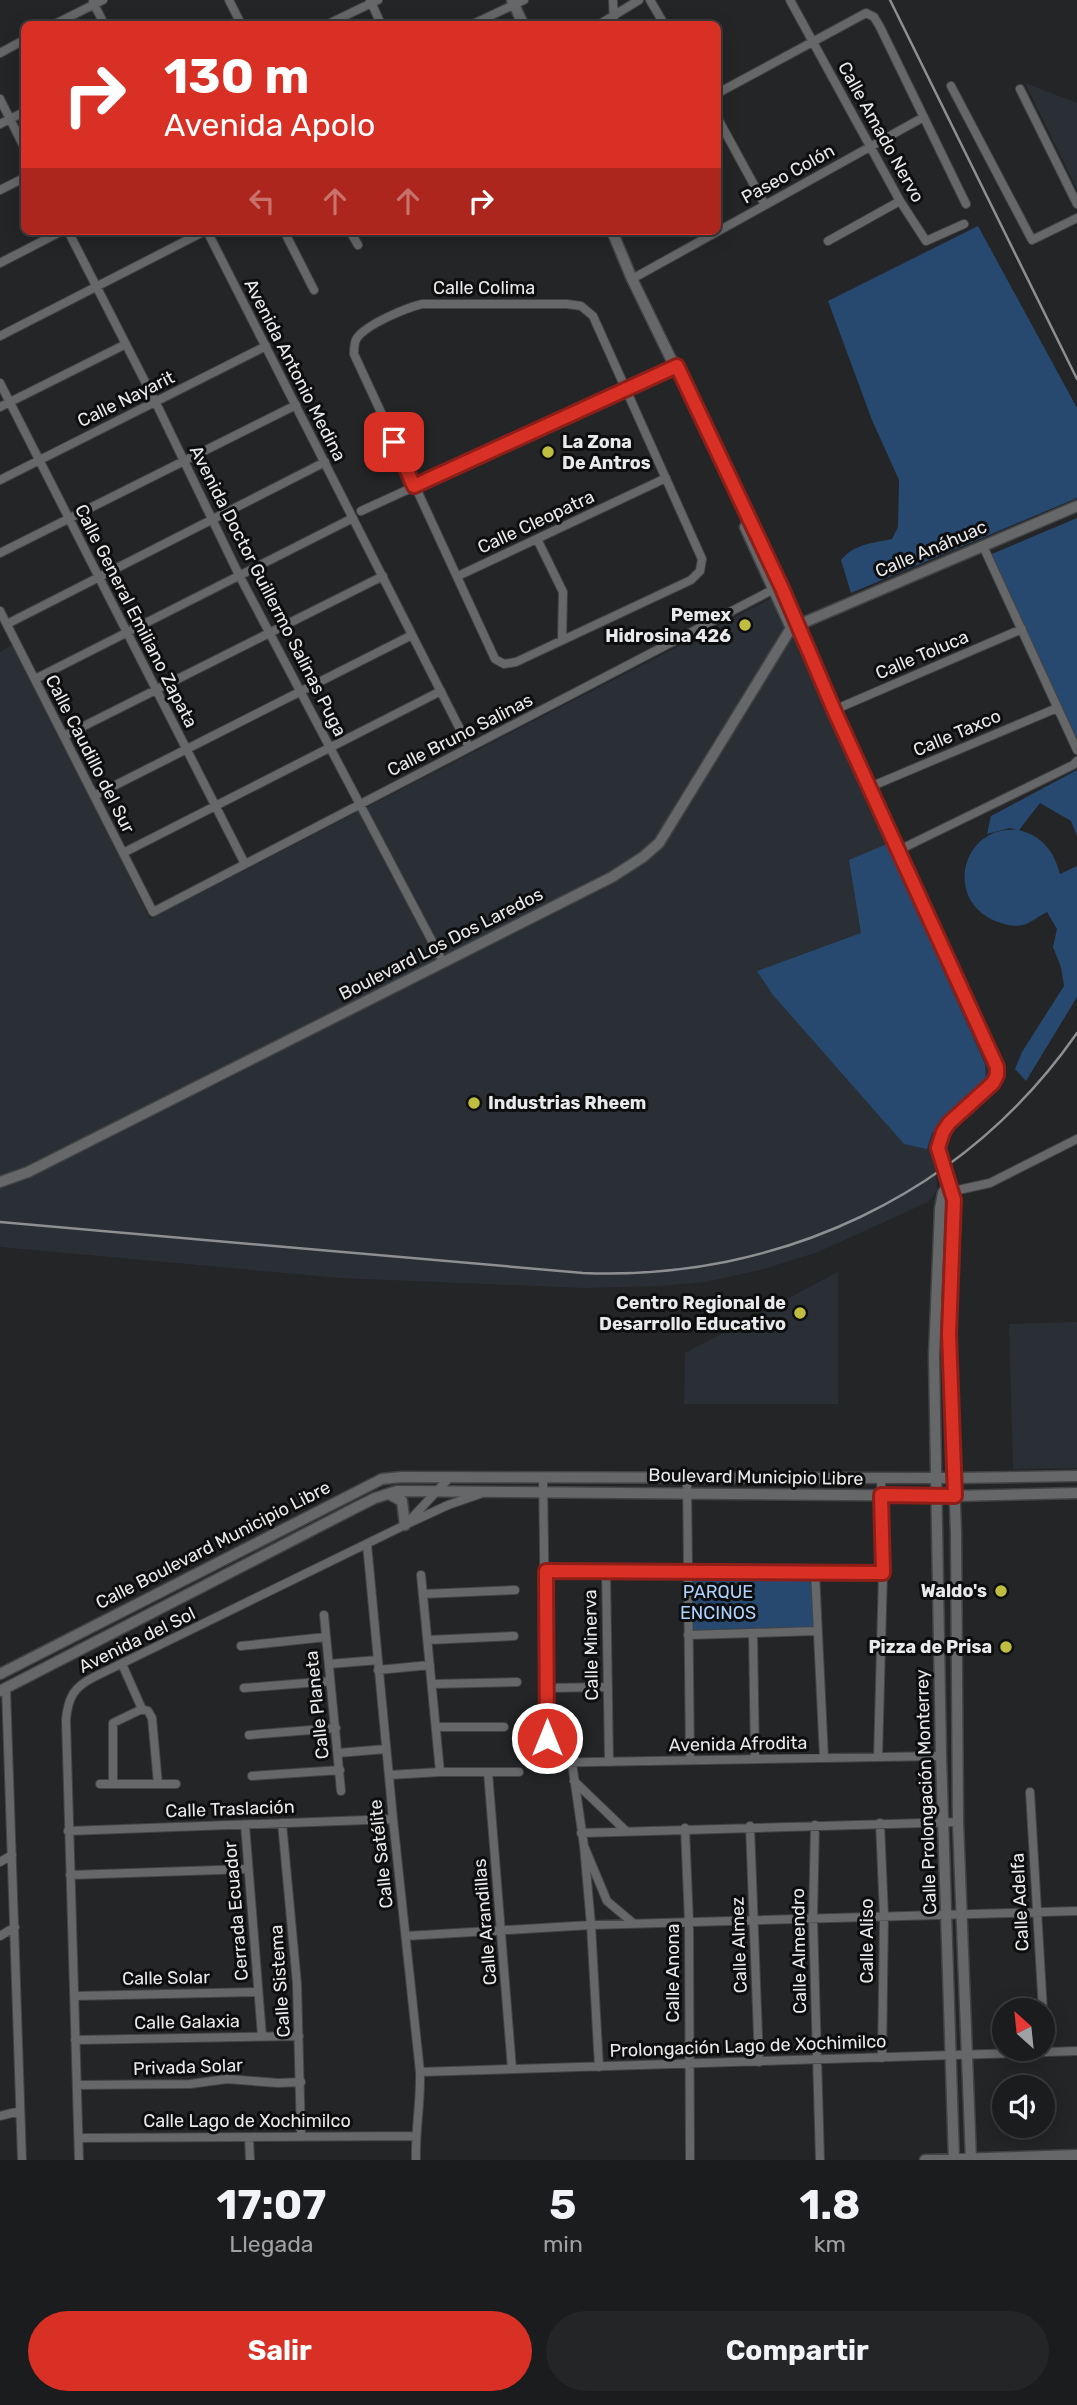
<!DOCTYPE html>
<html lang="es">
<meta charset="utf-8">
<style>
:root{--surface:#1b1c1d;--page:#242526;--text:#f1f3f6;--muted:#a0a1a4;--line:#393a3b;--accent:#d93025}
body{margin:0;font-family:Rubik,sans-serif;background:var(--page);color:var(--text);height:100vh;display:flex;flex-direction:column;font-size:26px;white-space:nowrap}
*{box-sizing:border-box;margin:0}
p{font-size:23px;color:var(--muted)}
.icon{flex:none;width:38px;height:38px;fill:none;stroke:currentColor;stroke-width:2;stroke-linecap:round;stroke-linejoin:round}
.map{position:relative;height:2160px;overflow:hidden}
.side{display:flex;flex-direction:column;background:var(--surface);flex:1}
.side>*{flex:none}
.top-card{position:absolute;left:21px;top:21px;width:700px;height:214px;border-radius:10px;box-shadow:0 4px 18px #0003,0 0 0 2px var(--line);background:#d93025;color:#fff;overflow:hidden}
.needle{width:46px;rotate:333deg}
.controls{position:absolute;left:992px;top:1998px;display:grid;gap:14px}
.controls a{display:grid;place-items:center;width:63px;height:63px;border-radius:50%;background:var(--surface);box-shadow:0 4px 18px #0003,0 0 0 2px var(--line);font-size:35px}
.pin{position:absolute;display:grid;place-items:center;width:60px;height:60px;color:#fff;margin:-30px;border-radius:14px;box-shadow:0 4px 10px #0006}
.me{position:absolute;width:77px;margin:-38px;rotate:0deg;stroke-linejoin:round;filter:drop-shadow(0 0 5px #0008)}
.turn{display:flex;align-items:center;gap:24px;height:147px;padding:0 28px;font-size:32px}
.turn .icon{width:91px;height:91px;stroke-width:2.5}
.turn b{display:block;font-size:49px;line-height:60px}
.lanes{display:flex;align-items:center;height:66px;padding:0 28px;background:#0003;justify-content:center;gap:35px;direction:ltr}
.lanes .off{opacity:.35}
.eta{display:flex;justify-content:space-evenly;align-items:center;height:119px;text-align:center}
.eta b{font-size:42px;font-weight:700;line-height:49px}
.primary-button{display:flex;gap:14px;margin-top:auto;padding:14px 28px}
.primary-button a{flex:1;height:80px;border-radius:42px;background:var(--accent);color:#fff;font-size:28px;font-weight:700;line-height:80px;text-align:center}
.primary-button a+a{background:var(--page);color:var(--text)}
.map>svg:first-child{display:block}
.built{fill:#292f35}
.green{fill:#28496f}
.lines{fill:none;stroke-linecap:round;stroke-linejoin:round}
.street-casing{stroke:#424345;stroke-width:10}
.secondary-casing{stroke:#424345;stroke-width:13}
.street{stroke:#656769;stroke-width:8}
.secondary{stroke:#656769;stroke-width:10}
.rail{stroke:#8e8f91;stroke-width:2.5}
.route-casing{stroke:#8d1f18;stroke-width:18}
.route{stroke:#d93025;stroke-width:12}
.poi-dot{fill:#c0be41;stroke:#0e0e0f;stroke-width:2.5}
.labels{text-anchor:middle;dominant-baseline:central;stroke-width:6;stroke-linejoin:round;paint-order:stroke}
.street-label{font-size:18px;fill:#e8e9eb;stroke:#0e0e0f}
.poi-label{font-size:18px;font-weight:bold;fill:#e8e9eb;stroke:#0e0e0f;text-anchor:end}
.park-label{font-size:18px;fill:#add2ff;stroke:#0e0e0f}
</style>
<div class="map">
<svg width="1077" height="2160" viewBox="0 0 1077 2160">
<rect width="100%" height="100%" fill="#242527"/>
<path class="built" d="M1025 83 1077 103V189Z
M776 596 999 1075 935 1146 937 1190 928 1202 818 1252 760 1270 706 1282 658 1286 585 1288 340 1278 0 1247V652L15 643 150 919Z
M838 1272V1404H684L685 1353Z
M1077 1322V1468L1013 1469 1009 1324Z"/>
<path class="green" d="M978 226 1077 408V498L851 593 841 560C854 544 873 543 892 539L898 527 899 480 872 420 828 301Z
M1077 518V740L987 556Z
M1077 770V836L1071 821 1040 803 1019 830C1042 836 1054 851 1060 874L1077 866V997L1026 1081 1015 1069 1022 1052 1064 986 1061 967 1053 947 1057 929 1047 912C1041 915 1034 920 1028 923 1020 927 1009 926 1001 923 942 905 960 825 1017 830L1010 828 987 834 991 816Z
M887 844 985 1064 986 1080 932 1133 927 1149 904 1144 773 995 757 971 861 933 849 860Z
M687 1572H815L816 1631 688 1635Z"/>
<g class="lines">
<g class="street-casing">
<path id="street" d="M229 0 241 24
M370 0 381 24
M613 0 614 24
M650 0 664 24
M790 0 900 201 926 241 964 224
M93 2 104 24
M55 24 103 0
M328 24 378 0
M473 24 524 0
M600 24 639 0
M0 53 24 40
M951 86 1032 240 1077 218
M1020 89 1077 204
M718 93 866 13 874 17 880 27 966 204
M0 99 24 147
M718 119 765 205
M0 124 24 112
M0 190 24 178
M68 231 156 403 239 575 443 962
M207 231 469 747
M284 231 314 290
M350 231 358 245
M828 241 900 201
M0 263 62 231
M632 279 922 118
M422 304H567L581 306 593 316 702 559 700 571 691 580 516 662 504 664 495 659 354 354C354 348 354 342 357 338 367 324 406 308 422 304Z
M0 336 205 231
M0 383 245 864
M0 407 126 344
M0 480 266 346
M361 511 677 367
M537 539 563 592 562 640
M983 546 1077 750
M0 553 296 405
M458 576 666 478
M0 611 153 912 778 587
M7 624 325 462
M35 679 353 518
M834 710 1022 629
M64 736 383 576
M870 787 1057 708
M94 796 412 635
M899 850 1073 765 1077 761
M123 853 441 691
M949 1192 990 1183 1077 1139
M543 1477 547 1763
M687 1478 690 1760
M410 1520 450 1477
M367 1544 393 1819 420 2072C421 2102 415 2130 416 2160
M546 1571 883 1573
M606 1571 609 1762
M815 1572 824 1758
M421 1575 440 1772
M423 1594 515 1590
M324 1615 341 1791
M753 1633 755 1759
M688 1635 816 1631
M428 1640 514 1636
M241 1646 326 1637
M122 1664 142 1709 148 1711 152 1718 158 1784
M329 1664 378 1660
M378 1670 430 1665
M432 1684 517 1682
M6 1688 22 2160
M244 1688 330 1681
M547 1688 608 1687
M436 1727H504
M249 1735 336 1728
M338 1753 386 1749
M878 1757 883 1573 881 1478
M535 1763 941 1756
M572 1763 584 1846 607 1901 633 1923
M488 1772 512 2069
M389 1775 440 1772H519
M252 1776 340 1770
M574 1781 626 1831
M100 1784H176
M113 1784V1723L142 1709
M1030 1792 1043 2011
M282 1823 297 1984 301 2136
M880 1823 884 1916 882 2058
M245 1825 262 2036
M815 1825 813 1918 820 2160
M750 1826 759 2062
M685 1828 689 1922 690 2160
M68 1831 393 1819
M581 1833 958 1822
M584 1846 591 1925 599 2067
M0 1862 12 1855
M70 1875 248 1869
M0 1936 15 1927
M406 1936 591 1925 1077 1911
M75 1996 258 1992
M1043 2015 1046 2052
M75 2040 299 2036
M420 2072 1077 2051
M77 2085 190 2084 227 2079 278 2083 301 2082
M0 2116 20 2111
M249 2137 250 2160
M79 2138 415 2136
M79 2160 66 1720C68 1697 74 1687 94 1677L405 1525 448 1505 480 1494"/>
</g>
<g class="secondary-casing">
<path id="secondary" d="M512 0 523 24
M612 231 632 279 671 359 677 367 781 585 834 710 997 1067V1075L993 1083 949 1123 943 1132 938 1148 954 1200 949 1334 956 1533 958 1822 971 2160
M745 527 791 628 796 632
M0 1182 28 1172 612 877 643 857 659 843 791 628 1077 506
M949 1184 943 1193 940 1209 934 1356 941 1756 954 2160
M389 1494 402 1501 405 1525
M0 1674 382 1479 402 1477 955 1478 1077 1476
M0 1691 355 1508 375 1498 397 1491 955 1496 1077 1493
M925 2160 1077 2155"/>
</g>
<use href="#street" class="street"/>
<use href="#secondary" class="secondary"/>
<path class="rail" d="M890 0 1077 379
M0 1222 583 1273C778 1281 964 1195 1077 1033"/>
</g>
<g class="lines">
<g class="route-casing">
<path id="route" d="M394 442 414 486 677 366 781 586 834 710 997 1067V1075L993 1083 949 1123 943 1132 938 1148 954 1200 949 1334 955 1496 881 1495 883 1573 546 1571 547 1738"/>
</g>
<use href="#route" class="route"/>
</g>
<g class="poi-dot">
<circle cx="548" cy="452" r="7"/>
<circle cx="745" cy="625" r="7"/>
<circle cx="474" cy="1103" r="7"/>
<circle cx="800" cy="1313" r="7"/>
<circle cx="1001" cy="1591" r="7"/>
<circle cx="1006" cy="1647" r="7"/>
</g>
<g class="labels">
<g class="street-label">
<text transform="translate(881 132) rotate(61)">Calle Amado Nervo</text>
<text transform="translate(788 174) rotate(-29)">Paseo Colón</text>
<text x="484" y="288">Calle Colima</text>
<text transform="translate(295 370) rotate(63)">Avenida Antonio Medina</text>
<text transform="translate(126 399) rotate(-26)">Calle Nayarit</text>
<text transform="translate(536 522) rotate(-25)">Calle Cleopatra</text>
<text transform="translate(931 549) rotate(-23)">Calle Anáhuac</text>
<text transform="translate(268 591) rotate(63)">Avenida Doctor Guillermo Salinas Puga</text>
<text transform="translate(136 616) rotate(63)">Calle General Emiliano Zapata</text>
<text transform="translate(922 655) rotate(-23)">Calle Toluca</text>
<text transform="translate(957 733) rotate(-23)">Calle Taxco</text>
<text transform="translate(460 735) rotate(-27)">Calle Bruno Salinas</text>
<text transform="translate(90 754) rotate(63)">Calle Caudillo del Sur</text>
<text transform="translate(441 944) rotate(-27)">Boulevard Los Dos Laredos</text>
<text transform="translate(756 1477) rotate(1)">Boulevard Municipio Libre</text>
<text transform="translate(213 1545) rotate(-27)">Calle Boulevard Municipio Libre</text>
<text transform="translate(137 1640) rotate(-26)">Avenida del Sol</text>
<text transform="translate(591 1645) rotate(-91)">Calle Minerva</text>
<text transform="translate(317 1705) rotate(-96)">Calle Planeta</text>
<text transform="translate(738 1744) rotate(-1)">Avenida Afrodita</text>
<text transform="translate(926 1792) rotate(-92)">Calle Prolongación Monterrey</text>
<text transform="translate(230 1809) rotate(-2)">Calle Traslación</text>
<text transform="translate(381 1854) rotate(-96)">Calle Satélite</text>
<text transform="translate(1020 1902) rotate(-93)">Calle Adelfa</text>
<text transform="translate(236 1911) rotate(-95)">Cerrada Ecuador</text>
<text transform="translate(485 1922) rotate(-95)">Calle Arandillas</text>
<text transform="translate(867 1941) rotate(-90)">Calle Aliso</text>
<text transform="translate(739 1945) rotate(-92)">Calle Almez</text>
<text transform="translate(799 1951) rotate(-91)">Calle Almendro</text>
<text transform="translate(673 1973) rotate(-90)">Calle Anona</text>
<text transform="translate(166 1978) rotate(-1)">Calle Solar</text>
<text transform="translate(280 1981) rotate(-94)">Calle Sistema</text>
<text transform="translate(187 2022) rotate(-1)">Calle Galaxia</text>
<text transform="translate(748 2046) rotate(-2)">Prolongación Lago de Xochimilco</text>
<text transform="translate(188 2067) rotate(-2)">Privada Solar</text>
<text x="247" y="2121">Calle Lago de Xochimilco</text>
</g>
<g class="poi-label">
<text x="562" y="442" text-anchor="start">La Zona<tspan x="562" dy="21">De Antros</tspan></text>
<text x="731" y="615">Pemex<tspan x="731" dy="21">Hidrosina 426</tspan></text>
<text x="488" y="1103" text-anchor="start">Industrias Rheem</text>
<text x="786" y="1303">Centro Regional de<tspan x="786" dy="21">Desarrollo Educativo</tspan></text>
<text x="987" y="1591">Waldo's</text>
<text x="992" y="1647">Pizza de Prisa</text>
</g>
<g class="park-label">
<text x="718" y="1592">PARQUE<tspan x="718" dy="21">ENCINOS</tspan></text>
</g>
</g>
</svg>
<div class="controls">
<a><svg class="needle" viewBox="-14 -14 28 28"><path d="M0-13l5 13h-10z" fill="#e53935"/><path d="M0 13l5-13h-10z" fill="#a0a1a4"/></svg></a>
<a><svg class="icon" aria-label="sound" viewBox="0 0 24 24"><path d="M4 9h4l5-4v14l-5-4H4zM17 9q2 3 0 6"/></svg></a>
</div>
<div class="pin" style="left:394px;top:442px;background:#d93025"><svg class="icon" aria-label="arrive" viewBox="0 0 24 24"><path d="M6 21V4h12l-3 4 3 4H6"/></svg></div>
<svg class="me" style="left:547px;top:1738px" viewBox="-20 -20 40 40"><circle r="17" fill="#d93025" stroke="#fff" stroke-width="3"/><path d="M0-11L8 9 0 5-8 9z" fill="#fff"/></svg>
<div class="top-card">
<div class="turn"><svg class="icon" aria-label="right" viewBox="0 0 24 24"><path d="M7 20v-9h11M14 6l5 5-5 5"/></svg><div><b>130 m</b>Avenida Apolo</div></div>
<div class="lanes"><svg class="icon off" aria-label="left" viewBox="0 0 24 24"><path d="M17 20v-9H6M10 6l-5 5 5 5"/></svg><svg class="icon off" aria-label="ahead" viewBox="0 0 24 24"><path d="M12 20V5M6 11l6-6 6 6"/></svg><svg class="icon off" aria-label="ahead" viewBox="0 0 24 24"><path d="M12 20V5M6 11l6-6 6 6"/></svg><svg class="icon" aria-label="right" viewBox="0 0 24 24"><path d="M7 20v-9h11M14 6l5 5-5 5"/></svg></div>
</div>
</div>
<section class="side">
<div class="eta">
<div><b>17:07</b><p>Llegada</p></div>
<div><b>5</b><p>min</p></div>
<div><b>1.8</b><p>km</p></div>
</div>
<div class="primary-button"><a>Salir</a><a>Compartir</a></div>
</section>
